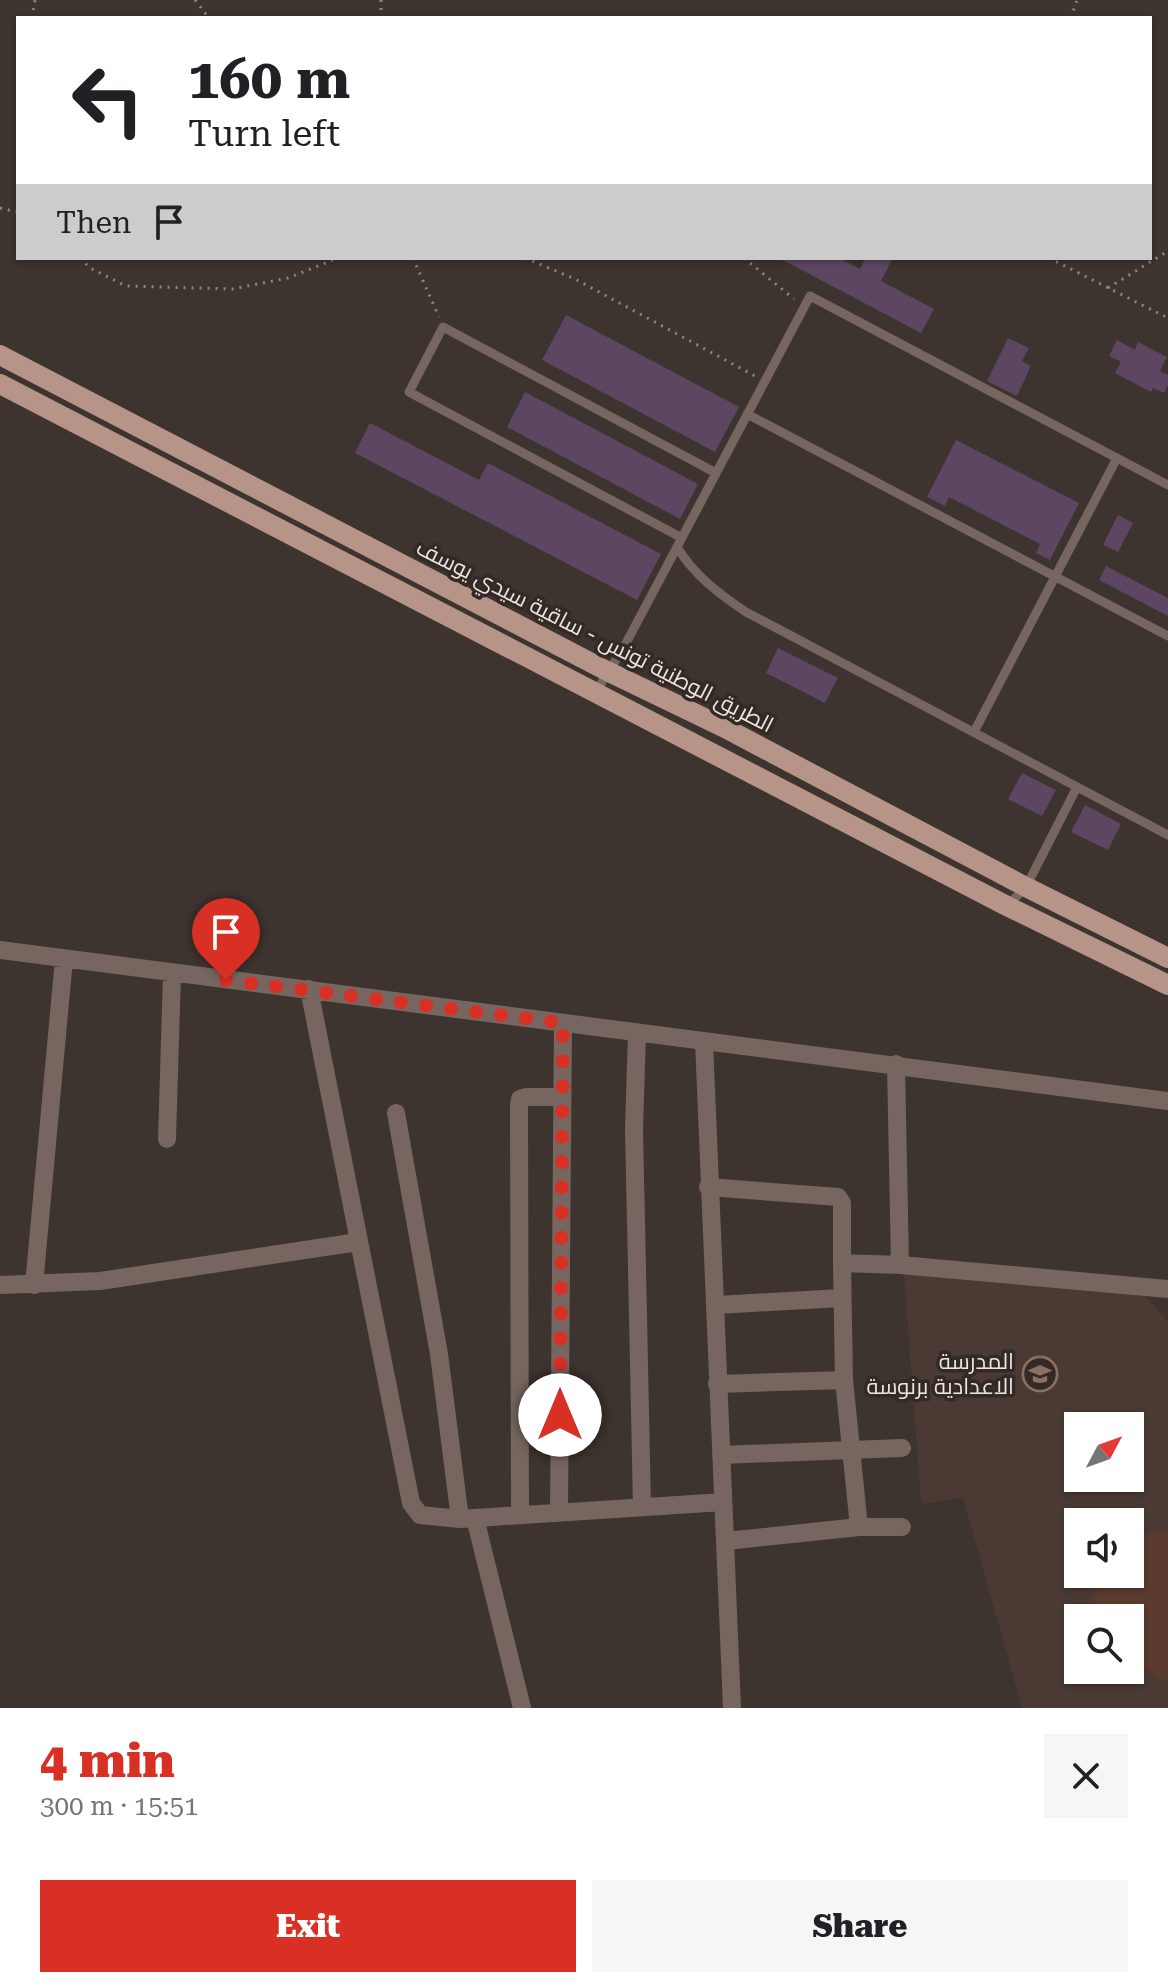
<!DOCTYPE html>
<meta charset="utf-8">
<style>
:root{--surface:#fff;--page:#f6f6f6;--text:#202124;--muted:#757577;--accent:#d93025}
body{margin:0;font-family:"Roboto Serif",Cairo,serif;background:var(--page);color:var(--text);height:100vh;display:flex;flex-direction:column;font-size:30px;white-space:nowrap}
*{box-sizing:border-box;margin:0}
p{font-size:26px;color:var(--muted)}
.icon{flex:none;width:44px;height:44px;fill:none;stroke:currentColor;stroke-width:2;stroke-linecap:round;stroke-linejoin:round}
.map{position:relative;height:1708px;overflow:hidden}
.sheet{display:flex;flex-direction:column;background:var(--surface);flex:1}
.sheet>*{flex:none}
.hud{position:absolute;left:16px;top:16px;width:1136px;height:244px;border-radius:0px;box-shadow:0 2px 6px #0004;background:#fff;color:var(--text);overflow:hidden}
.needle{width:52px;rotate:49deg}
.fabs{position:absolute;left:1064px;top:1412px;display:grid;gap:16px}
.fabs a{display:grid;place-items:center;width:80px;height:80px;border-radius:0px;background:var(--surface);box-shadow:0 2px 6px #0004;font-size:40px}
.pin{position:absolute;display:grid;place-items:center;width:68px;height:68px;color:#fff;margin:-82px -34px;border-radius:50% 50% 50% 0;rotate:-45deg;box-shadow:0 0 8px #0007}
.pin .icon{rotate:45deg}
.me{position:absolute;width:88px;margin:-44px;rotate:0deg;stroke-linejoin:round;filter:drop-shadow(0 0 6px #0008)}
.turn{display:flex;align-items:center;gap:28px;height:168px;padding:0 40px;font-size:36px}
.turn .icon{width:104px;height:104px;stroke-width:2.5}
.turn b{display:block;font-size:56px;line-height:68px}
.then{display:flex;align-items:center;height:76px;padding:0 40px;background:#0003;gap:16px;font-size:30px}
.round{display:grid;place-items:center;flex:none;width:84px;height:84px;border-radius:0px;background:var(--page)}
.headline{display:flex;align-items:center;justify-content:space-between;height:136px;padding:0 40px}
h1{font-size:48px;font-weight:800;line-height:60px;color:var(--accent)}
.primary-button{display:flex;gap:16px;margin-top:auto;padding:16px 40px}
.primary-button a{flex:1;height:92px;border-radius:0px;background:var(--accent);color:#fff;font-size:32px;font-weight:800;line-height:92px;text-align:center}
.primary-button a+a{background:var(--page);color:var(--text)}
.map>svg:first-child{display:block}
.built{fill:#4b3a34;fill-rule:evenodd}
.green{fill:#5b3b2e}
.building{fill:#5c4662}
.lines{fill:none;stroke-linecap:round;stroke-linejoin:round}
.path{stroke:#8e8682;stroke-width:3;stroke-dasharray:2 6;stroke-linecap:butt}
.lane{stroke:#776660;stroke-width:9}
.street{stroke:#776660;stroke-width:18}
.primary{stroke:#b69488;stroke-width:20}
.route{stroke:#d93025;stroke-width:14;stroke-dasharray:0 25.2}
.labels{text-anchor:middle;dominant-baseline:central;stroke-width:7;stroke-linejoin:round;paint-order:stroke}
.street-label{font-size:22px;fill:#ede6e3;stroke:#332925}
.poi-label{font-size:22px;fill:#ede6e3;stroke:#332925;text-anchor:end}
</style>
<div class="map">
<svg width="1168" height="1708" viewBox="0 0 1168 1708">
<rect width="100%" height="100%" fill="#3d332f"/>
<path class="built" d="M904 1273 1145 1295 1168 1322V1708H1022L963 1498 921 1504ZM1078 1426H1130V1478H1078ZM1078 1522H1130V1574H1078ZM1078 1618H1130V1670H1078Z"/>
<path class="green" d="M1158 1532 1168 1533V1683L1130 1660V1618H1097L1094 1601 1099 1574H1130V1540Z"/>
<path class="building" d="M779 258H839L860 269 865 258H893L881 281 934 309 921 333Z
M566 315 739 407 715 452 542 360Z
M1008 338 1029 348 1022 361 1031 366 1017 396 987 381Z
M1117 340 1135 350 1138 342 1167 357 1160 371 1168 375V385L1164 393 1153 388 1151 392 1115 373 1121 362 1109 356Z
M525 392 698 484 680 519 507 427Z
M370 423 479 480 488 463 661 554 637 600 355 453Z
M956 440 1079 503 1050 560 1036 553 1040 544 949 497 945 506 927 497Z
M1118 515 1133 523 1118 552 1103 545Z
M1106 566 1168 598V616L1099 580Z
M778 648 838 678 825 703 766 673Z
M1022 773 1056 790 1042 816 1008 799Z
M1085 805 1121 824 1108 850 1071 832Z"/>
<g class="lines">
<path class="path" d="M195 0 209 18
M381 0V18
M32 18 35 0
M1071 18 1077 0
M0 208 18 212
M80 258 90 268 126 286 232 289 288 278 338 258
M413 258 439 317
M525 258 575 279 755 376
M744 258 794 299
M1049 258 1168 318
M1108 288 1168 251"/>
<path class="lane" d="M747 414 1168 636
M682 538 409 392 443 327 716 473
M677 547C694 575 719 594 746 612L1168 835
M595 693 624 647 810 296 1168 485
M974 732 1117 458
M1007 906 1026 887 1077 787"/>
<path class="street" d="M0 950 1168 1101
M309 989 411 1503 420 1515 460 1519
M637 1033 634 1129 642 1506
M704 1042 732 1708
M896 1064 900 1265
M396 1113 439 1354 460 1519 723 1502
M167 1139 172 974
M708 1187 838 1197 842 1203V1263
M0 1285 100 1281 358 1242
M34 1285 64 959
M717 1305 841 1298
M717 1384 844 1380
M721 1455 902 1448
M559 1511 563 1023
M520 1514 519 1106 520 1099 526 1097H562
M475 1518 522 1708
M859 1527 844 1380 842 1263 900 1265 1168 1289
M726 1541 859 1527H902"/>
<path class="primary" d="M0 355 607 671 725 728 1026 887 1168 958
M0 384 1007 906 1168 985"/>
</g>
<g class="lines">
<path class="route" d="M226 980 563 1023 560 1415"/>
</g>
<defs>
<g id="school-ring" transform="scale(1.8)"><circle r="9.5" fill="#332925" stroke="#8d6e63" stroke-width="1.5"/><path d="M0-5L7-2L0 1L-7-2ZM-4 1L0 2.5L4 1V4Q0 6-4 4Z" fill="#8d6e63"/></g>
</defs>
<g fill-rule="evenodd">
<use href="#school-ring" x="1040" y="1374"/>
</g>
<g class="labels">
<g class="street-label">
<text transform="translate(595 636) rotate(27)">الطريق الوطنية تونس - ساقية سيدي يوسف</text>
</g>
<g class="poi-label">
<text x="1014" y="1361">المدرسة<tspan x="1014" dy="25">الاعدادية برنوسة</tspan></text>
</g>
</g>
</svg>
<div class="fabs">
<a><svg class="needle" viewBox="-14 -14 28 28"><path d="M0-13l5 13h-10z" fill="#e53935"/><path d="M0 13l5-13h-10z" fill="#757577"/></svg></a>
<a><svg class="icon" aria-label="sound" viewBox="0 0 24 24"><path d="M4 9h4l5-4v14l-5-4H4zM17 9q2 3 0 6"/></svg></a>
<a><svg class="icon" aria-label="search" viewBox="0 0 24 24"><circle cx="10" cy="10" r="6"/><path d="M15 15l6 6"/></svg></a>
</div>
<div class="pin" style="left:226px;top:980px;background:#d93025"><svg class="icon" aria-label="arrive" viewBox="0 0 24 24"><path d="M6 21V4h12l-3 4 3 4H6"/></svg></div>
<svg class="me" style="left:560px;top:1415px" viewBox="-20 -20 40 40"><circle r="19" fill="#fff"/><path d="M0-13L10 11 0 6-10 11z" fill="#d93025"/></svg>
<div class="hud">
<div class="turn"><svg class="icon" aria-label="left" viewBox="0 0 24 24"><path d="M17 20v-9H6M10 6l-5 5 5 5"/></svg><div><b>160 m</b>Turn left</div></div>
<div class="then">Then<svg class="icon" aria-label="arrive" viewBox="0 0 24 24"><path d="M6 21V4h12l-3 4 3 4H6"/></svg></div>
</div>
</div>
<section class="sheet">
<div class="headline"><div><h1>4 min</h1><p>300 m · 15:51</p></div><a class="round"><svg class="icon" aria-label="close" viewBox="0 0 24 24"><path d="M6 6l12 12M18 6L6 18"/></svg></a></div>
<div class="primary-button"><a>Exit</a><a>Share</a></div>
</section>
